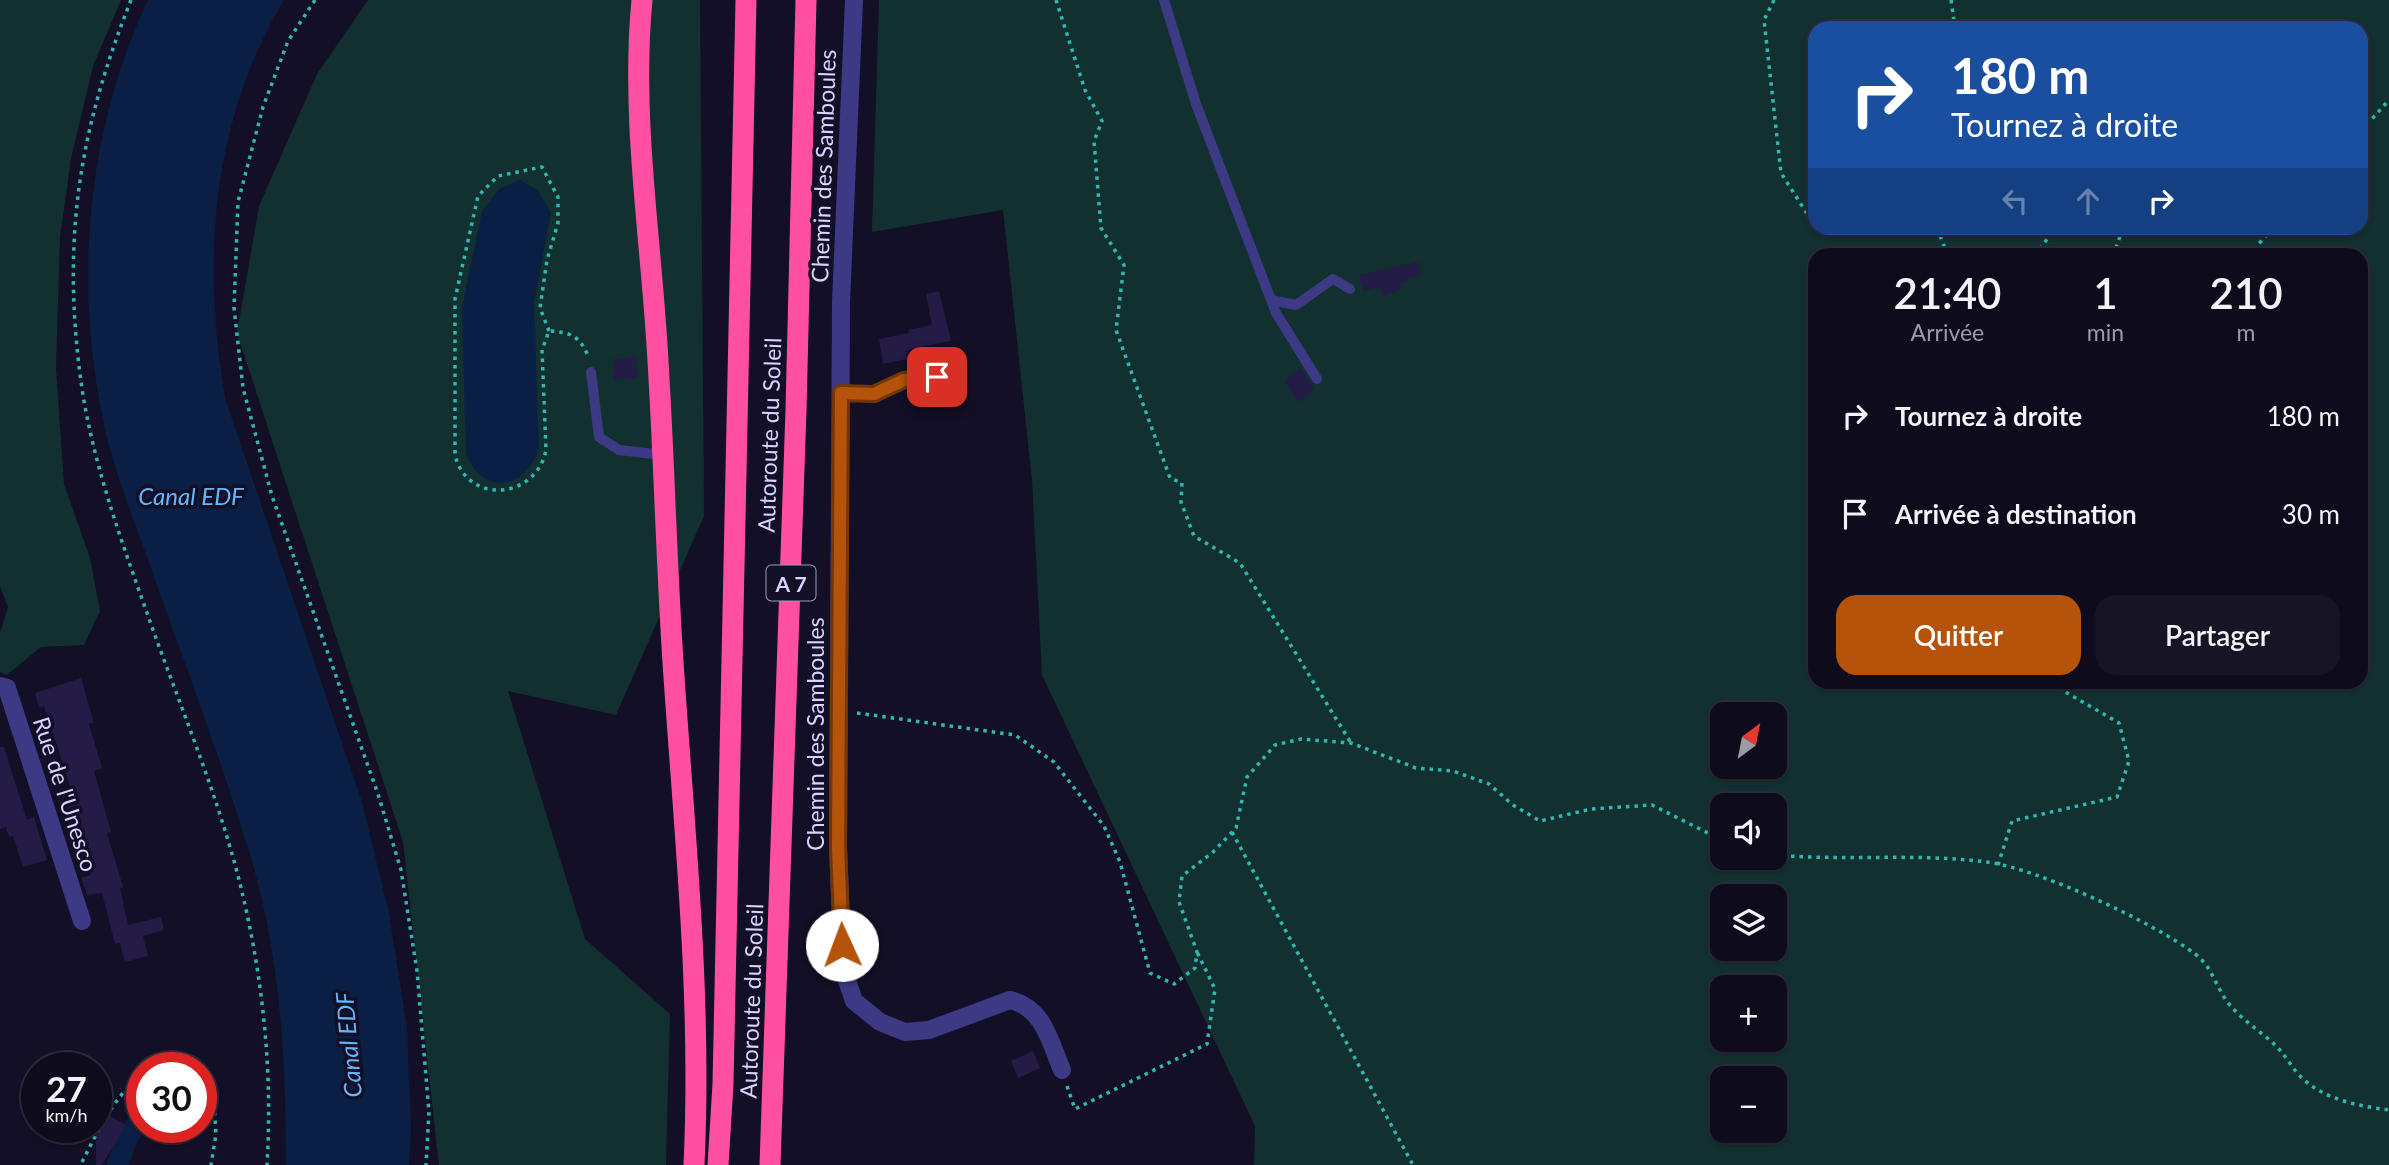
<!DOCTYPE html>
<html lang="fr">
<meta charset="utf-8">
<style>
:root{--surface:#0e0b1c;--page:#171425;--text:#f1f3f6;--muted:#9b9ba3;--line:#2e2b3b;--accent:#b45309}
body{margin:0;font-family:Lato,sans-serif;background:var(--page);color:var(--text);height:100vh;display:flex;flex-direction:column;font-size:26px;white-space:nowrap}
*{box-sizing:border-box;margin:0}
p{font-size:23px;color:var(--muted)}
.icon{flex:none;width:38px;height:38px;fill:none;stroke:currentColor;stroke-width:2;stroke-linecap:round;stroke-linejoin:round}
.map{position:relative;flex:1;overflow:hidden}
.side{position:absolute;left:1808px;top:248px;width:560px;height:441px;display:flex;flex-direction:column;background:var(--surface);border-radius:21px;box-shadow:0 2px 5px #0004,0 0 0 2px var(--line)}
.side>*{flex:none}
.banner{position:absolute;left:1808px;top:21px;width:560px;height:214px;border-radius:21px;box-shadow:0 2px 5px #0004,0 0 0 2px var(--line);background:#1a4fa0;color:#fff;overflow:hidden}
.needle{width:46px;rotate:32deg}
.controls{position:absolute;left:1710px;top:702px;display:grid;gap:14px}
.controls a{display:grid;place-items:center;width:77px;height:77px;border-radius:14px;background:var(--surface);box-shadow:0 2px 5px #0004,0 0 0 2px var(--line);font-size:35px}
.speed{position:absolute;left:21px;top:1052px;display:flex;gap:14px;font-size:35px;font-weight:700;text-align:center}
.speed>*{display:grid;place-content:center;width:91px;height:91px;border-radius:50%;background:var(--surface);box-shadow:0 2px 5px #0004,0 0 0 2px var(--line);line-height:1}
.speed small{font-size:18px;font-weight:400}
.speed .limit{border:10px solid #d22;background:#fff;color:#111}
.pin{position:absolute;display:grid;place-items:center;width:60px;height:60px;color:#fff;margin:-30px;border-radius:14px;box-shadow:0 4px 10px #0006}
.me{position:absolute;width:77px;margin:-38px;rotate:358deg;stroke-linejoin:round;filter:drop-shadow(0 0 5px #0008)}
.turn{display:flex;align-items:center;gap:24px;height:147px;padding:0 28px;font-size:32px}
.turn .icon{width:91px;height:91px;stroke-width:2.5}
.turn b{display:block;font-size:49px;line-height:60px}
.lanes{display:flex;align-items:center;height:66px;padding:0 28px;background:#0003;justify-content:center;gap:35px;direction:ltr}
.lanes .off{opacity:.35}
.eta{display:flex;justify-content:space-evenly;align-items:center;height:119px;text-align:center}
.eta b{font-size:42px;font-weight:600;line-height:49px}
.action{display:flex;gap:14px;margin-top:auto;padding:14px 28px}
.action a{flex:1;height:80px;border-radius:21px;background:var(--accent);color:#fff;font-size:28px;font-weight:600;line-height:80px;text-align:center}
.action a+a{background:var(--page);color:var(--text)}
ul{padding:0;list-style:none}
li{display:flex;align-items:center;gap:21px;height:98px;padding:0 28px}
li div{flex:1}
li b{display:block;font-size:26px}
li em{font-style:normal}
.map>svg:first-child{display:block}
.green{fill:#12302f;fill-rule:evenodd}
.water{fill:#0a1f44}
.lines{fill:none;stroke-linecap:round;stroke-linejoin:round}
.canal{stroke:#0a1f44;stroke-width:21}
.building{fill:#241b47}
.path{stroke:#2fb8b0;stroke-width:3.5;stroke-dasharray:3.5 5;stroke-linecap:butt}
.service{stroke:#3d3a85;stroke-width:10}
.minor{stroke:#3d3a85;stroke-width:18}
.motorway{stroke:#ff4fa3;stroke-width:21}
.route-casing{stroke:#753606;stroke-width:18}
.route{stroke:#b45309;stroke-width:12}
.labels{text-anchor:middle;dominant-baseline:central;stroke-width:7;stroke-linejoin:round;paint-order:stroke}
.shield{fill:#130f26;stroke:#9e99be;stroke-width:2}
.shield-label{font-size:21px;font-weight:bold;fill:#d9d4ff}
.street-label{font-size:23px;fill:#d9d4ff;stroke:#130f26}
.water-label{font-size:24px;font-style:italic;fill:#62b6ff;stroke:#130f26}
</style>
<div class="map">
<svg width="2389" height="1165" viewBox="0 0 2389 1165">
<rect width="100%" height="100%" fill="#130f26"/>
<path class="green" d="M0 0H121L93 66 71 159 60 237 56 369 64 484 90 558 100 611 84 645 41 647 7 675 0 672V633L8 607 0 586Z
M368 0H700L704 516 616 715 508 691 585 939 670 1014 666 1165H439L403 842 237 333 259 206 317 74Z
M879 0H2389V1165H1254L1255 1126 1042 675 1032 480 1003 210 872 232ZM1815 28H2361V228H1815ZM1815 256H2361V682H1815ZM1722 714H1774V766H1722ZM1722 805H1774V858H1722ZM1722 896H1774V948H1722ZM1722 987H1774V1040H1722ZM1722 1078H1774V1130H1722Z"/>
<path class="water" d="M148 0H284C211 122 201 264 226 401L362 802 389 913 407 1028 411 1128 409 1165H286C286 1058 280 951 248 848 218 750 181 654 147 557 131 512 112 466 103 419 74 281 87 128 148 0Z
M520 180 538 191 551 213 534 303 539 449C525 489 485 497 466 455L462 308 482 211 499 189Z"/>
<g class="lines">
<path class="canal" d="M117 1165 129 1134 142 1119"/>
</g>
<path class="building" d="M1418 262 1421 275 1406 279 1407 282 1399 284 1401 289 1383 296 1380 286 1363 291 1359 275Z
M939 291 951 341 913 348 906 351 907 359 883 364 879 339 909 333 908 330 932 325 926 294Z
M636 357 637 378 614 380 613 359Z
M1301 368 1314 389 1298 402 1284 381Z
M81 678 94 723 89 724 102 768 94 771 111 832 107 833 123 887 120 888 128 925 161 917 164 930 143 936 148 956 125 962 120 943 115 944 102 893 87 895 81 878 91 875 74 816 67 818 62 801 74 799 44 706 39 708 35 693Z
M0 747H4L27 820 34 817 47 860 23 867 13 836 9 837 6 827 0 829Z
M1033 1051 1040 1068 1018 1078 1011 1061Z
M96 1108 126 1125 102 1165H96Z"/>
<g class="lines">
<path class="path" d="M131 0C81 126 63 230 79 366 89 456 122 542 152 627 181 708 215 789 237 872 262 968 273 1066 267 1165
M315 0 288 41 263 107 238 202 234 308 243 388 272 496 378 794 401 870 417 971 429 1112 426 1165
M1056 0 1085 90 1102 121 1094 141 1101 228 1124 265 1116 330 1170 478 1182 483 1181 502 1194 536 1240 563 1351 743
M1774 0 1764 20 1781 173 1806 212H1815
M1951 0 1955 28
M2361 131 2389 100
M1937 228 1948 256
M2035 256 2055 228
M2113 256 2123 228
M2248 256 2273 228
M549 331 540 308 547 260 558 223V197L542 167 498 176 478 196 455 299V455C467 505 536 500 546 450L542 350 549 331C570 332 580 336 588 356
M857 713 1015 735 1054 762 1104 826 1120 862 1150 973 1174 984 1195 968 1197 952 1179 902 1182 876 1213 852 1236 828 1247 777 1275 745 1301 739 1351 743 1416 768 1453 771 1489 784 1513 805 1540 821 1591 809 1652 805 1722 840
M1232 832 1413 1165
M1774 855C1845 861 1917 853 1987 862 2039 869 2153 922 2195 954 2211 966 2214 981 2224 997 2237 1017 2258 1029 2274 1044 2285 1054 2291 1067 2301 1077 2324 1100 2359 1106 2389 1110
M1998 865 2012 821 2117 797 2129 761 2119 723 2048 682
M155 1068 167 1061 187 1068
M201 1074 213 1088 216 1134 211 1165
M1067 1086 1075 1109 1207 1044 1215 989 1197 952
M82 1162C99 1129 113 1098 142 1074"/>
<path class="service" d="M1164 0 1196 104 1276 313 1317 379
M1271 300 1296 305 1333 279 1350 289
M591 372 599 437 619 450 663 455
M841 393 874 394 904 381 937 377"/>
<path class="minor" d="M854 0 841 302 838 847 843 969 854 1001 880 1022 905 1032 929 1030 1010 1000C1044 1008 1050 1042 1062 1070
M0 686 7 688 82 921"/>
<path class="motorway" d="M642 0C631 114 650 232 657 345 664 451 666 556 673 662 684 829 702 997 694 1165
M718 1165 723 1084 746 0
M770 1165 796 410 806 0"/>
</g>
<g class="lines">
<g class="route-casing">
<path id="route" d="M842 945 838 847 841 393 874 394 904 380 937 377"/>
</g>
<use href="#route" class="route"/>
</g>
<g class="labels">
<rect class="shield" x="766.5" y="565.5" width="49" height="35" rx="5"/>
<g class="shield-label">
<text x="791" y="583">A 7</text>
</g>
<g class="street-label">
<text transform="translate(823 166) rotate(-88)">Chemin des Samboules</text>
<text transform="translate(769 435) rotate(-88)">Autoroute du Soleil</text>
<text transform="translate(815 734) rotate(-90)">Chemin des Samboules</text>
<text transform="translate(66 794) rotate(72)">Rue de l'Unesco</text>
<text transform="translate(751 1001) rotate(-88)">Autoroute du Soleil</text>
</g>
<g class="water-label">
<text x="191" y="495">Canal EDF</text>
<text transform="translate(348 1045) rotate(-95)">Canal EDF</text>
</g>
</g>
</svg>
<div class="controls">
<a><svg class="needle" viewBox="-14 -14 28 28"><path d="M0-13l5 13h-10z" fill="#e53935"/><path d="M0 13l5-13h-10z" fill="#9b9ba3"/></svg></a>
<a><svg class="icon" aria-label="sound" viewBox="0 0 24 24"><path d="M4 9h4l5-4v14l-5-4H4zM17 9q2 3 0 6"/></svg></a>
<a><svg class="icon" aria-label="layers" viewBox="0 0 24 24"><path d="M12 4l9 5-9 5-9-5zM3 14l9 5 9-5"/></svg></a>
<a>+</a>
<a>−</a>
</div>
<div class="speed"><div>27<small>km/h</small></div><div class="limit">30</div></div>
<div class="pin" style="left:937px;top:377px;background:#d93025"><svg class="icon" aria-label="arrive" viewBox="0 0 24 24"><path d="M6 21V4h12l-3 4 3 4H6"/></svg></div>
<svg class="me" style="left:842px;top:945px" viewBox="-20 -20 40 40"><circle r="19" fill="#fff"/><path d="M0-13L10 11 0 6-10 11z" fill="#b45309"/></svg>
<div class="banner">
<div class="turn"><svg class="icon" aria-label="right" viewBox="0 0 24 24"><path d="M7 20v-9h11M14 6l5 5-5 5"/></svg><div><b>180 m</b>Tournez à droite</div></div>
<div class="lanes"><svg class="icon off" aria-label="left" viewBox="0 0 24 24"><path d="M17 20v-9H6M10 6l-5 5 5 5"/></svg><svg class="icon off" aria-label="ahead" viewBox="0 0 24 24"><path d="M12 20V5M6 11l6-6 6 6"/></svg><svg class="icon" aria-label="right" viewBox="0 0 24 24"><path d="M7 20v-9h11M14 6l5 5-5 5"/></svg></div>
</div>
<section class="side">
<div class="eta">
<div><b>21:40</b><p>Arrivée</p></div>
<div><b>1</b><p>min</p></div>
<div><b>210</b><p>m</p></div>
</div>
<ul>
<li><svg class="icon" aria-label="right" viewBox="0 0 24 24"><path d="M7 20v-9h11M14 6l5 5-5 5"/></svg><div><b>Tournez à droite</b></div><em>180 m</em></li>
<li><svg class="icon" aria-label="arrive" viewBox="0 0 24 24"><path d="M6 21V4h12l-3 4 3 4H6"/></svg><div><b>Arrivée à destination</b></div><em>30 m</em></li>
</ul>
<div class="action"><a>Quitter</a><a>Partager</a></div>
</section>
</div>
